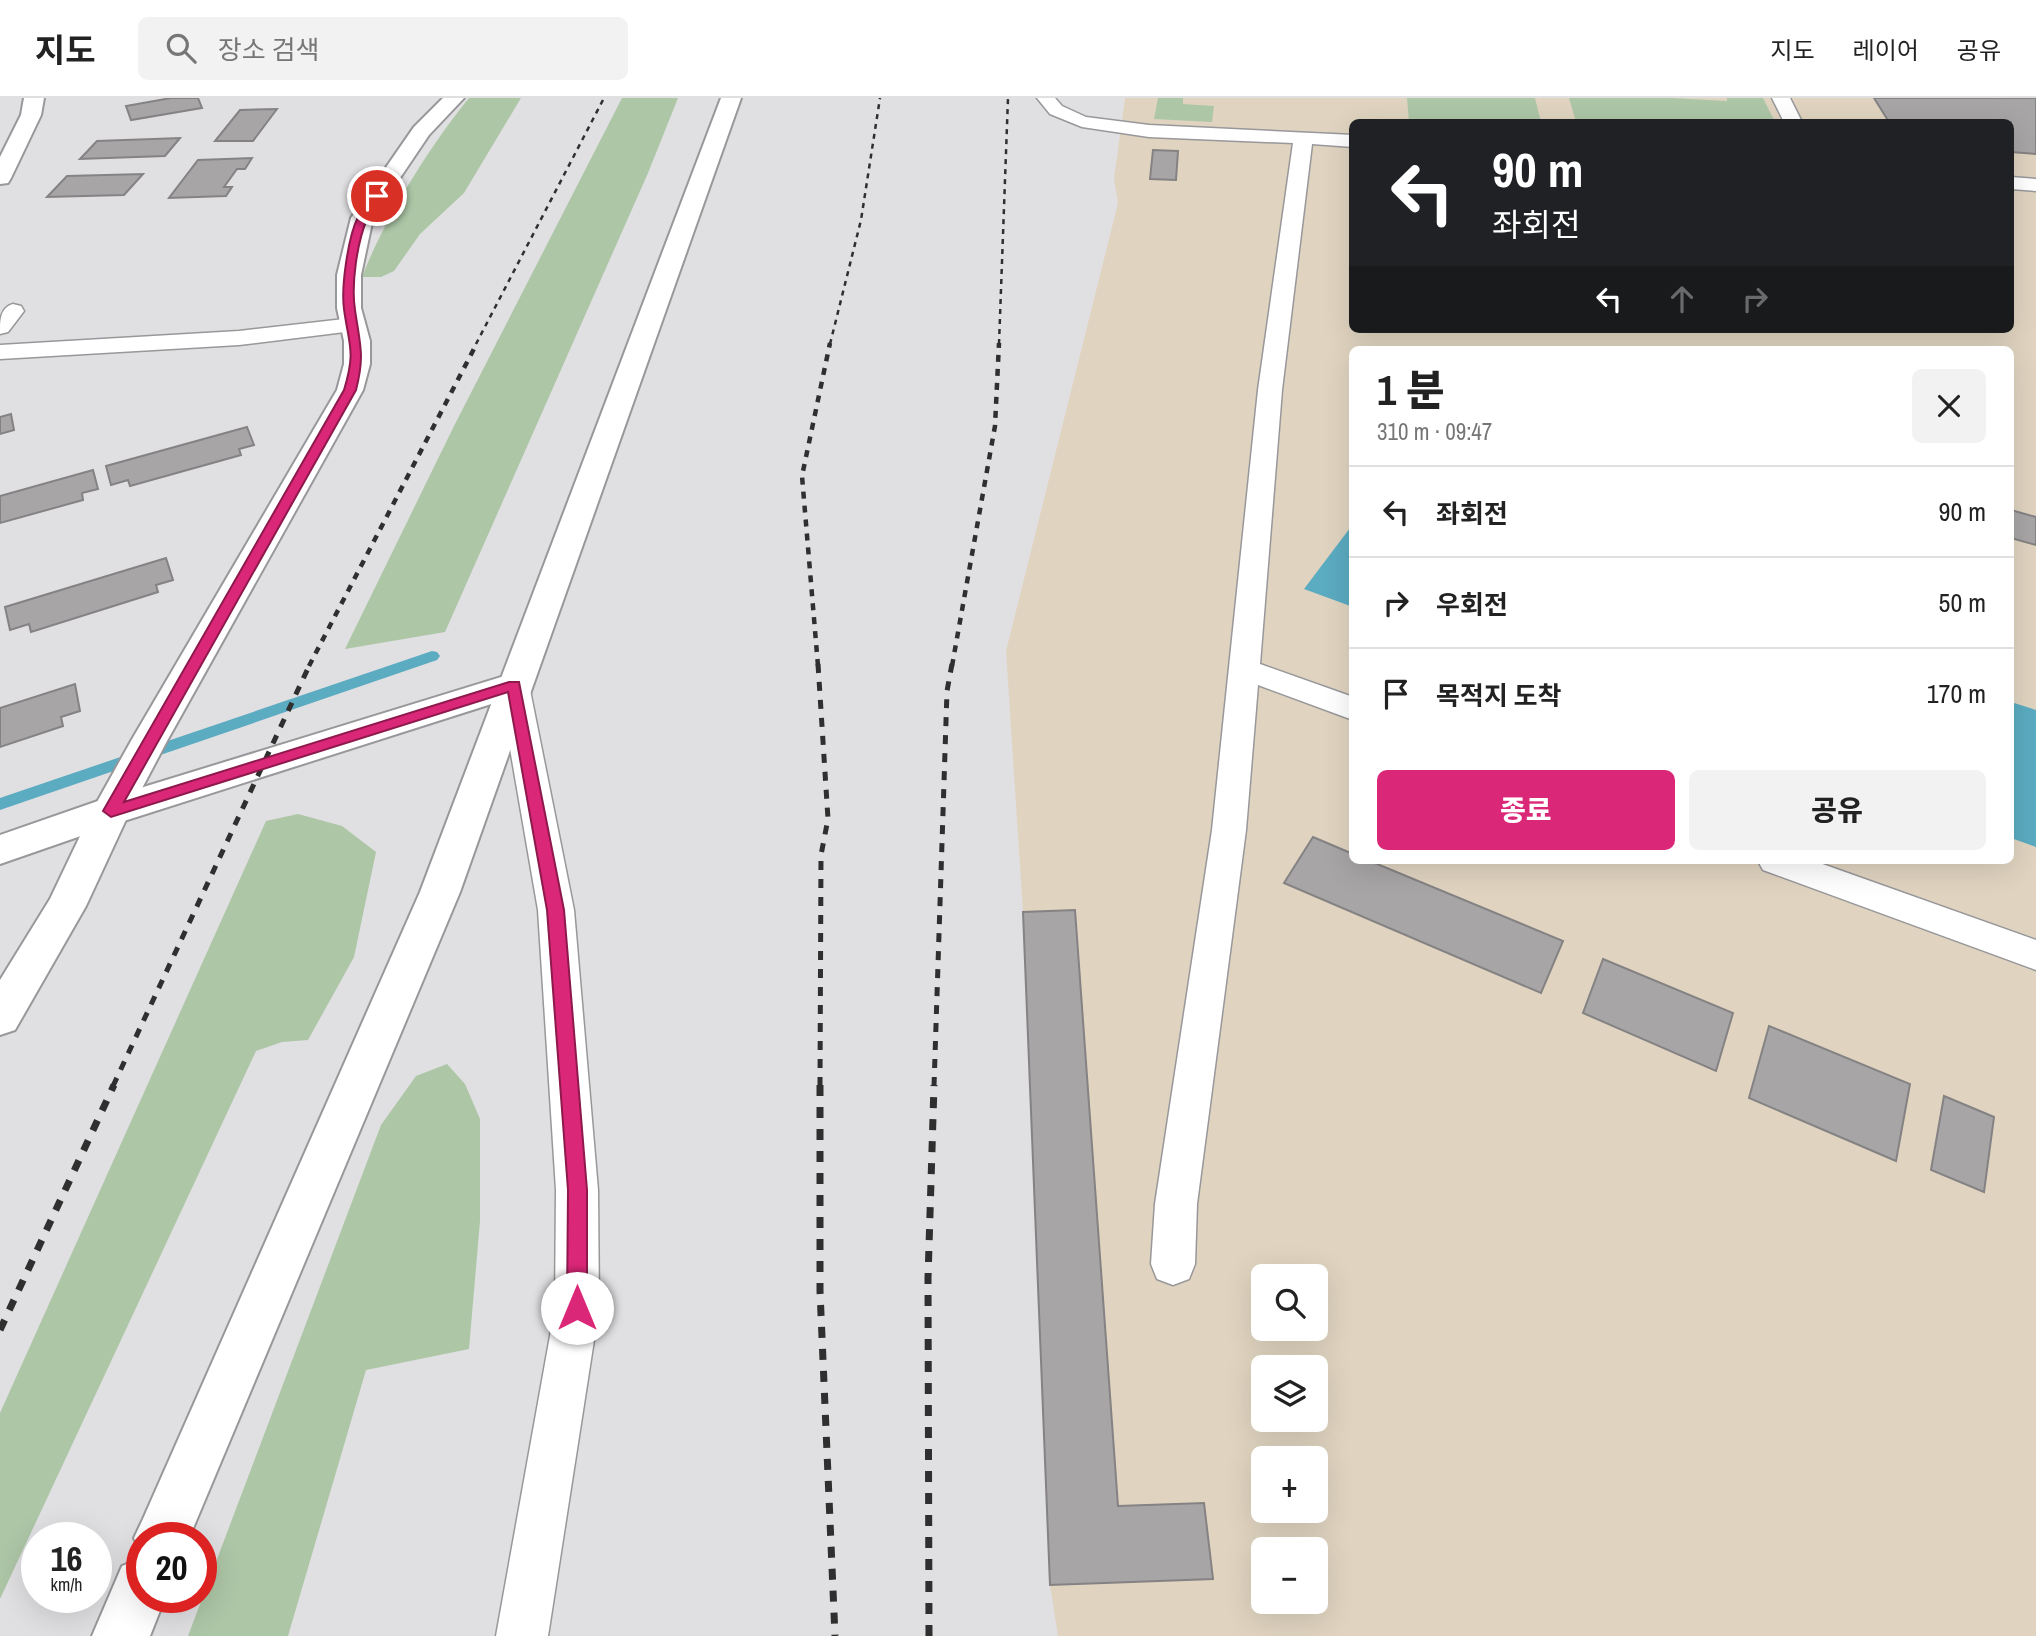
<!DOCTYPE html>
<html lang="ko">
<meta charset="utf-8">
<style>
:root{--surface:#fff;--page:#f2f2f2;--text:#222;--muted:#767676;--line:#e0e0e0;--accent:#db2777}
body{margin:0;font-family:"Archivo Narrow","Noto Sans KR",sans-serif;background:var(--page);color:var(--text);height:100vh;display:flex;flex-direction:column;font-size:26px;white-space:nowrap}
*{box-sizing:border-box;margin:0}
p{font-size:23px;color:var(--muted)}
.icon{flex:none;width:38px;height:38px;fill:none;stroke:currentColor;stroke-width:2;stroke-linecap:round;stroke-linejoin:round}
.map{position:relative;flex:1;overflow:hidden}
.panel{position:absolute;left:1349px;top:248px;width:665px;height:518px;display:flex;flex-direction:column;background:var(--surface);border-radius:10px;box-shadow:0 7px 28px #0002}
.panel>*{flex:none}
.hud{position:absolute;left:1349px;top:21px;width:665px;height:214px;border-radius:10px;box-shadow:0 7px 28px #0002;background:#202124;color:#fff;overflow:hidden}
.buttons{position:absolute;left:1251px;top:1166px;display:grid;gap:14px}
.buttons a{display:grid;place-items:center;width:77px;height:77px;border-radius:10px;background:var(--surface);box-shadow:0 7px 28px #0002;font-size:35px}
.speed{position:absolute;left:21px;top:1424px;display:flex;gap:14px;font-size:35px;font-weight:700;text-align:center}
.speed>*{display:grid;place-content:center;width:91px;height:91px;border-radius:50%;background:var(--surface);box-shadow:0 7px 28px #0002;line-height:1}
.speed small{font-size:18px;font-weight:400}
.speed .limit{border:10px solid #d22;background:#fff;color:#111}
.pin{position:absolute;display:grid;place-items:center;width:60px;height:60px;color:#fff;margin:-30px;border:4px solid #fff;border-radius:50%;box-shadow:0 2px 7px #0007}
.me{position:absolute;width:77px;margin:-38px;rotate:0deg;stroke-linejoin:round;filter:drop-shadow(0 0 5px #0008)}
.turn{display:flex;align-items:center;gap:24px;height:147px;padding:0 28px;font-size:32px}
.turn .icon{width:91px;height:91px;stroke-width:2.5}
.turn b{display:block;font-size:49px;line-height:60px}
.lanes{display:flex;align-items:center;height:66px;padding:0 28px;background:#0003;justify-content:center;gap:35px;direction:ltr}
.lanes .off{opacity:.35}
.round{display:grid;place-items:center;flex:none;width:74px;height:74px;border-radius:10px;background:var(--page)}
.headline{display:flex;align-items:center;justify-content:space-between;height:119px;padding:0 28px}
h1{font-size:42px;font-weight:800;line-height:52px}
.button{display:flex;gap:14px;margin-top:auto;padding:14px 28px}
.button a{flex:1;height:80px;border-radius:10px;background:var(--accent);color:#fff;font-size:28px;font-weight:800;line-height:80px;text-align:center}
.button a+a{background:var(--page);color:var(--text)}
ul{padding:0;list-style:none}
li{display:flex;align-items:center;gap:21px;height:91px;padding:0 28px;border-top:2px solid var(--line)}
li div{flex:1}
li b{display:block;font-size:26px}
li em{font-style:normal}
header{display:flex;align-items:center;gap:42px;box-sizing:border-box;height:98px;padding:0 35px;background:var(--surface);border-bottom:2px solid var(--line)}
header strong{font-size:33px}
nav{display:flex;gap:38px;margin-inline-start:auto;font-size:24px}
.search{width:490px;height:63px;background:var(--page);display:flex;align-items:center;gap:18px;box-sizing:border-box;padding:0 24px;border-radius:10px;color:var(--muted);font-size:26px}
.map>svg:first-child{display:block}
.industrial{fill:#e0d4c0;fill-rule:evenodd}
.green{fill:#adc6a6}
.water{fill:#5babc1}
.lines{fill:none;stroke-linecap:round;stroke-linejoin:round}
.stream{fill:#5babc1;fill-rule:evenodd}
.building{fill:#a8a5a7;stroke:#858284;stroke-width:2}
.service-casing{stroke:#98979a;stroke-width:3}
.minor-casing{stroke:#98979a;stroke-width:4}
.tertiary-casing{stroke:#98979a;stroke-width:4}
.trunk-casing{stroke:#98979a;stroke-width:4}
.service{fill:#fff;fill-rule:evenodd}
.minor{fill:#fff;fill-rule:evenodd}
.tertiary{fill:#fff;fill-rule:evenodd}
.trunk{fill:#fff;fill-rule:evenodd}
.rail-far3{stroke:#2f2f30;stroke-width:2.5;stroke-dasharray:5 5;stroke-linecap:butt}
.rail-far2{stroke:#2f2f30;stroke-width:4.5;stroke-dasharray:7 7;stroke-linecap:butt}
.rail-far1{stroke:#2f2f30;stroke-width:5;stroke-dasharray:9 9;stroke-linecap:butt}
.rail{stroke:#2f2f30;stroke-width:7;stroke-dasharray:11 11;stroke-linecap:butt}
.route{fill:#db2777;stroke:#8e194d;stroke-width:2}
</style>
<header>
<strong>지도</strong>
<div class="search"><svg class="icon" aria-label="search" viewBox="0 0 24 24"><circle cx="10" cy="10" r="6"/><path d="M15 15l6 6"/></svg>장소 검색</div>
<nav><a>지도</a><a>레이어</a><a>공유</a></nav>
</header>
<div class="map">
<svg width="2036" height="1538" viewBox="0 0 2036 1538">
<rect width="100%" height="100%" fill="#e0dfe2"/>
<path class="industrial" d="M1125 0H2036V1538H1058L1050 1487 1023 814 1006 553 1118 105 1114 81ZM1353 24H2011V231H1353ZM1353 252H2011V763H1353ZM1264 1178H1316V1230H1264ZM1264 1269H1316V1321H1264ZM1264 1360H1316V1412H1264ZM1264 1451H1316V1503H1264Z"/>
<path class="green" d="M469 0H521L464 95 420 136 394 173 381 179H362C385 120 429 49 469 0Z
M622 0H678L648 75 445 534 345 551 454 328Z
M1158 0H1183V6L1214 8 1212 24 1154 21Z
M1407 0H1535L1541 24H1409Z
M1569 0H1671L1727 3V0H1763L1775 24H1576Z
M298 716 342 728 376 754 354 859 308 942 282 944 256 953 0 1501V1315L266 723Z
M447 966 465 986 480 1021V1123L469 1251 366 1272 288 1538H188L381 1027 416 978Z"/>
<path class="water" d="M1353 426V509L1304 491Z
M2011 604 2036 612V749L2011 740Z"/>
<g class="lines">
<path class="stream" d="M432 553 437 554 440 558 437 562 0 712V700Z"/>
</g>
<path class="building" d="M171 0H198L202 10 131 22 126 8Z
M1874 0H2036V56L2011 54V24H1889Z
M277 11 253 43H215L240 12Z
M180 40 165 58 80 61 97 43Z
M1153 52 1178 53 1176 82 1150 81Z
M252 60 245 71H237L224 89H232L226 98 169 100 198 62Z
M143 76 124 97 47 99 67 78Z
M11 316 14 332 0 336V319Z
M247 329 254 347 239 351 241 357 130 388 128 382 111 387 106 368Z
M93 372 98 391 82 395 83 402 0 425V398Z
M2011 412 2036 419V447L2011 440Z
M166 460 173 482 156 487 158 494 31 534 29 526 10 532 5 509Z
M75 586 80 613 61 619 63 628 0 649V610Z
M1313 739 1353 756V763H1370L1563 843 1541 895 1284 785Z
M1075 812 1118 1408 1204 1405 1213 1481 1050 1487 1023 814Z
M1603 861 1733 915 1716 973 1583 915Z
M1769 928 1910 986 1896 1063 1749 1000Z
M1944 998 1994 1019 1984 1094 1931 1072Z"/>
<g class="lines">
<g class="service-casing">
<path id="service" d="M1037 0H1055L1062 8 1086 19 1149 27 1353 37V49L1312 46 1282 292 1260 566 1353 599V622L1258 587 1246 732 1197 1106 1195 1166 1189 1181 1173 1187 1157 1181 1151 1166 1155 1106 1212 732 1258 292 1293 45 1149 39 1082 29 1050 16Z
M1772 0H1790L1802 24H1784Z
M2011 79 2036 81V93L2011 91Z
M13 206 21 208 24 213 8 234 0 236C0 222 0 210 13 206Z
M353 220 361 222 364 227 361 232 239 247 0 261V247L239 233Z
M514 577 525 580 529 587 574 812 598 1092 599 1210 548 1538H496L555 1210 556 1092 538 812 499 587 503 580Z
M1758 763H1814L2036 842V872L1763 772Z"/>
</g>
<g class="minor-casing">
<path id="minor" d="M24 0H44L41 17 11 80 8 85 0 86V59L21 17Z
M443 0H464L429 37 373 120 361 177V210L370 243V266L363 292 167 643 130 713 86 808 15 932 0 937V882L50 801 92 713 131 643 337 292 344 266V243L337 210V177L351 120 414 29Z"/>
</g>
<g class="tertiary-casing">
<path id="tertiary" d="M514 575 526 579 531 587 526 595 124 723 0 766V737L98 703Z"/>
</g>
<g class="trunk-casing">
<path id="trunk" d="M721 0H741L460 794 189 1440H142V1458L134 1440 143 1421 420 794Z
M142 1460V1500H165L150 1538H92L122 1468Z"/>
</g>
<use href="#service" class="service"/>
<use href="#minor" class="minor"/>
<use href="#tertiary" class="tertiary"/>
<use href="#trunk" class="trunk"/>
<path class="rail-far3" d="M476 246 604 0
M830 246 861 122 880 0
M999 246 1008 0"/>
<path class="rail-far2" d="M309 568 477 245
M818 568 802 378 830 245
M952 568 995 328 999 245"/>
<path class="rail-far1" d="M818 566 828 721 821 757 820 988
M113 988 310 566
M934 988 947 593 952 566"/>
<path class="rail" d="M820 987V1193L835 1538
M0 1232 114 987
M929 1538 928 1180 934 987"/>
</g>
<path class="route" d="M374 96 381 98C377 105 370 113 367 121 357 145 351 186 355 212 360 247 365 257 356 292L124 704 509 584H519L564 812 587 1092V1210L584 1217 577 1220 570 1217 567 1210 568 1092 547 812 508 594 111 719 103 713 344 292C356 253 349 248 344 211 341 189 348 139 358 119 362 111 369 103 374 96Z"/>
</svg>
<div class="buttons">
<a><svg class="icon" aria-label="search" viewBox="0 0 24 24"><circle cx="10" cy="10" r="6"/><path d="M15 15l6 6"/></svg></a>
<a><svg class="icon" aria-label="layers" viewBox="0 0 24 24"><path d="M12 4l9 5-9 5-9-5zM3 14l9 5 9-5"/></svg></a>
<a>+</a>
<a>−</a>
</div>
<div class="speed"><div>16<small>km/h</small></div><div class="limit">20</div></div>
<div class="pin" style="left:377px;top:98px;background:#d93025"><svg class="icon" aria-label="arrive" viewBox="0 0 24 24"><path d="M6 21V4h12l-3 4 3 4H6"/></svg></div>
<svg class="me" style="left:577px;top:1210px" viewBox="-20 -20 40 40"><circle r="19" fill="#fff"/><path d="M0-13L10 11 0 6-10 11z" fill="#db2777"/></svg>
<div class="hud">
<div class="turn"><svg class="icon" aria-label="left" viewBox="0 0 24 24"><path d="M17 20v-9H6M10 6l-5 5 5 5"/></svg><div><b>90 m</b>좌회전</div></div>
<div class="lanes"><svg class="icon" aria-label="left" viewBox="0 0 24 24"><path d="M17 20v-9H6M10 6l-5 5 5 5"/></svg><svg class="icon off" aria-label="ahead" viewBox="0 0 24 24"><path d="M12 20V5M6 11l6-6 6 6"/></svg><svg class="icon off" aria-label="right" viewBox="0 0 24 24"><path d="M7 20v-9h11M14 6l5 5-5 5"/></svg></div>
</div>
<section class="panel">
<div class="headline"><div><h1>1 분</h1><p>310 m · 09:47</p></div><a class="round"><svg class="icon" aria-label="close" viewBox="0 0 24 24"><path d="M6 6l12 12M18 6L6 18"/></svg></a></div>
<ul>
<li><svg class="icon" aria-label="left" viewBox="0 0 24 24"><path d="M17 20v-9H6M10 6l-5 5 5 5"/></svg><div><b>좌회전</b></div><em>90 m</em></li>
<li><svg class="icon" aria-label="right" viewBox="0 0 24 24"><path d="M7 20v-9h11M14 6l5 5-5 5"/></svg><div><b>우회전</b></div><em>50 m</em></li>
<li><svg class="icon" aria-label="arrive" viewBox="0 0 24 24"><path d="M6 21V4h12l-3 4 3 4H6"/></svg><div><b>목적지 도착</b></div><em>170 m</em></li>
</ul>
<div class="button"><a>종료</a><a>공유</a></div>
</section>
</div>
